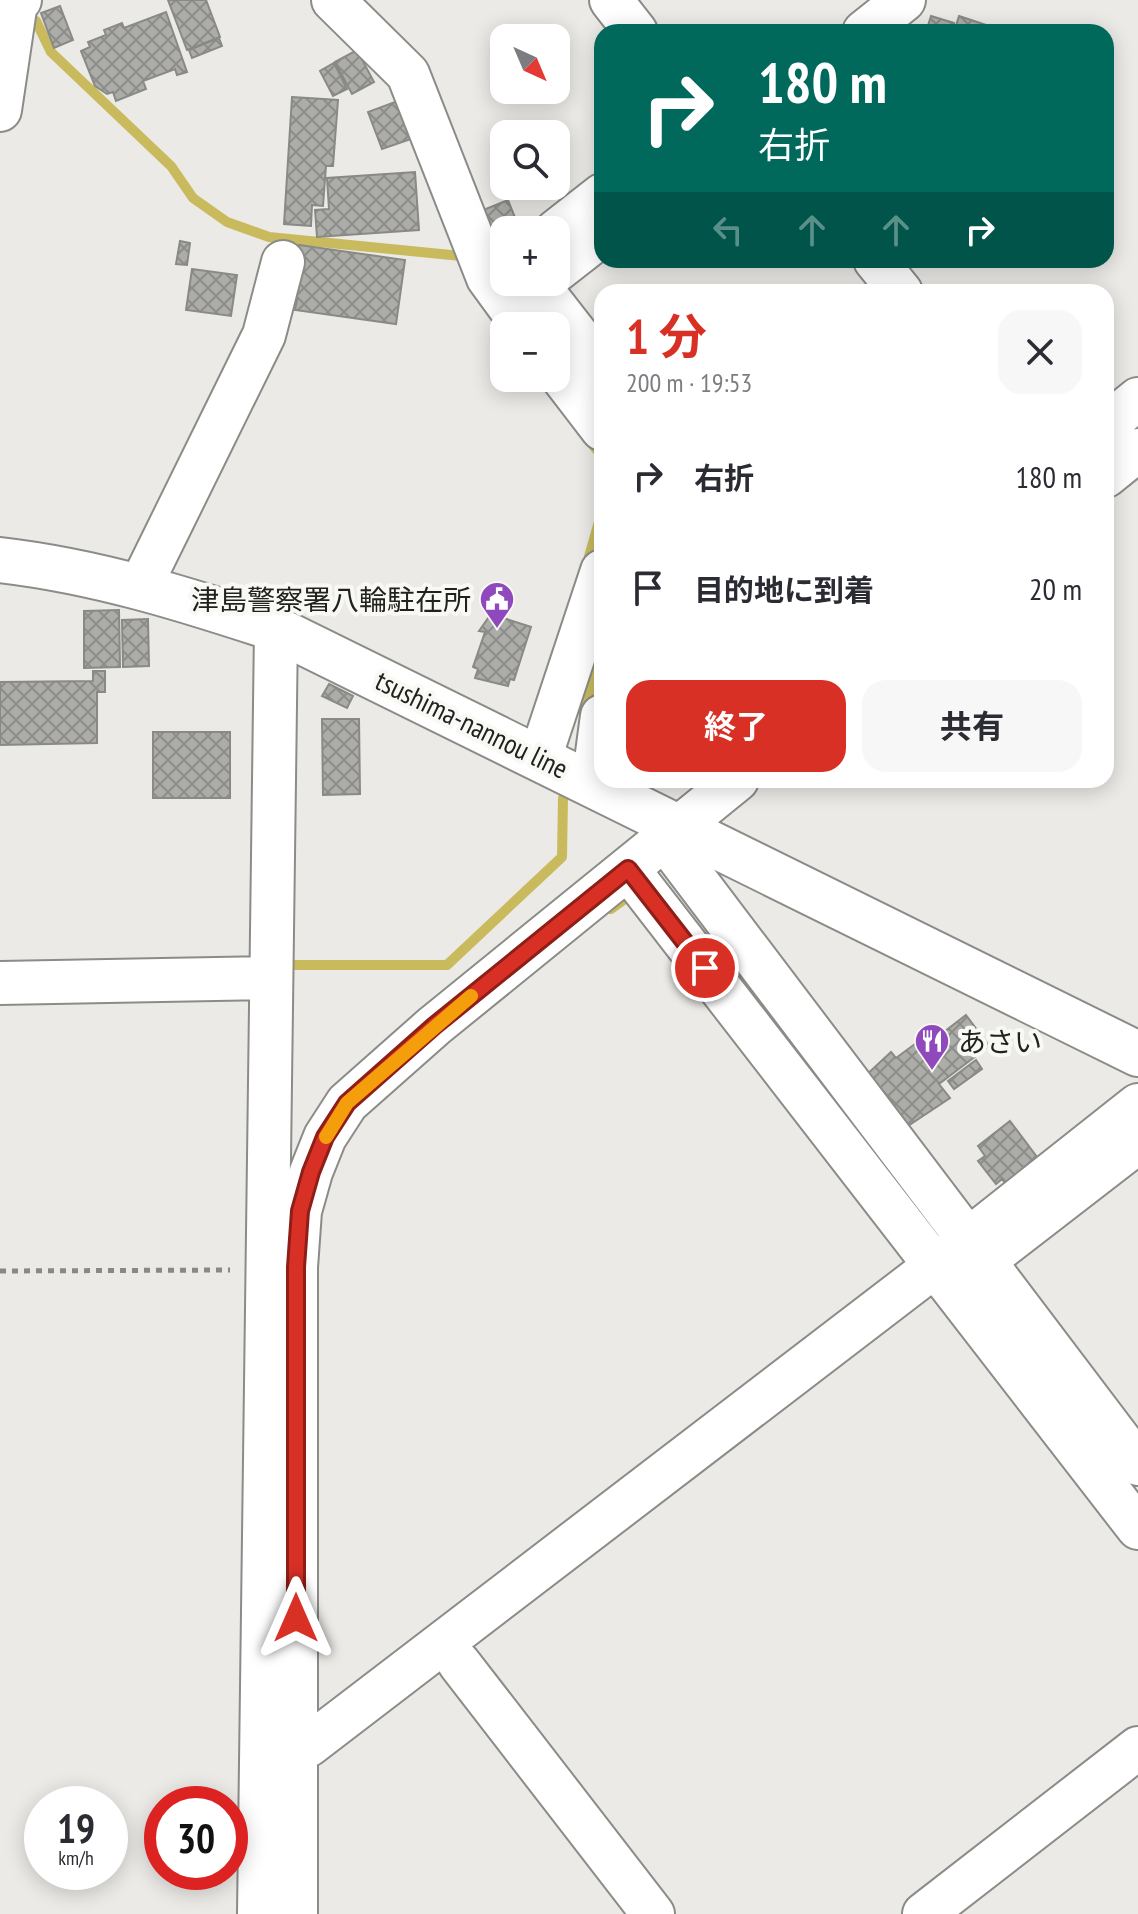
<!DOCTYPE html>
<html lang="ja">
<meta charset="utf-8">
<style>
:root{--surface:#fff;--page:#f7f7f7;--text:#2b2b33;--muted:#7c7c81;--accent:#d93025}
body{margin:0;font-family:"PT Sans Narrow","Noto Sans JP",sans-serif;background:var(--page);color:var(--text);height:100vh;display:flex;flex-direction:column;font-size:30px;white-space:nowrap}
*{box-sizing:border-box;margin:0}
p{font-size:26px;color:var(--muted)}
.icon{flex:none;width:44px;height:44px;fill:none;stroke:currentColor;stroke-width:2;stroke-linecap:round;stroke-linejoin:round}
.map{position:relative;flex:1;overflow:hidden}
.details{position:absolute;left:594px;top:284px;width:520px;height:504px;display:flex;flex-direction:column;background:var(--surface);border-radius:24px;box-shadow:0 4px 20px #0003}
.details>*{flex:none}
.guide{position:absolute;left:594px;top:24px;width:520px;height:244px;border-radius:24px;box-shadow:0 4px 20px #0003;background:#00695c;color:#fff;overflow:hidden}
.needle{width:52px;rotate:136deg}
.fabs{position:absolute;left:490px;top:24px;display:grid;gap:16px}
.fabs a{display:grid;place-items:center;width:80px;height:80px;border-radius:16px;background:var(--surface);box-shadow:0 4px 20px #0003;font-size:40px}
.speed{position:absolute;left:24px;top:1786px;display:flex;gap:16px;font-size:40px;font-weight:700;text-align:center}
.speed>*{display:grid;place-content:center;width:104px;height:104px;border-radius:50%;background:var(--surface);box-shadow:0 4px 20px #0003;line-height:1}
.speed small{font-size:20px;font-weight:400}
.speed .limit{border:12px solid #d22;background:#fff;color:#111}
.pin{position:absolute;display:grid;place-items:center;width:68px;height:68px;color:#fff;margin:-34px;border:4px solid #fff;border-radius:50%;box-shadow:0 2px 8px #0007}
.me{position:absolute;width:88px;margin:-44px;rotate:0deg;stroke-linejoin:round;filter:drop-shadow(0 0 6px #0008)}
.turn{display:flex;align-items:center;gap:28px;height:168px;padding:0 32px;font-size:36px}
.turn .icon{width:104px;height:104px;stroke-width:2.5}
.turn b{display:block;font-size:56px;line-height:68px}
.lanes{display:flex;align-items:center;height:76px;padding:0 32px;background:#0003;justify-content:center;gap:40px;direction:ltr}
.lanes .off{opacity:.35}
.round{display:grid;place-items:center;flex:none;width:84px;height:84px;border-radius:24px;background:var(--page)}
.overview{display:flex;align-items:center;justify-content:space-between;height:136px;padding:0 32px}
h1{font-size:48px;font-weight:700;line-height:60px;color:var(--accent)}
.action{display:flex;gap:16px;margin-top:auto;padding:16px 32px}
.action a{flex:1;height:92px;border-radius:24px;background:var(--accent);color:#fff;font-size:32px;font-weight:700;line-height:92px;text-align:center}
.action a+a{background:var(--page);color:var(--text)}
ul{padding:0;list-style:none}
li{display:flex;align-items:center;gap:24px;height:112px;padding:0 32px}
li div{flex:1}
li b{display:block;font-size:30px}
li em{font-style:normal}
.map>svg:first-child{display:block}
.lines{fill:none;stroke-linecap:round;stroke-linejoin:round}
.stream{stroke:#c9ba5e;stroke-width:10}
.building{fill:url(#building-cross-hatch);stroke:#898986;stroke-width:2}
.minor-casing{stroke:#8b8b87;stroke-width:46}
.major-casing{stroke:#8b8b87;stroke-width:48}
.path{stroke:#898886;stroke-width:5;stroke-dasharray:6 6;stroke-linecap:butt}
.minor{stroke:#fff;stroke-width:42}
.major{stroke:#fff;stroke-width:44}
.route-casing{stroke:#8d1f18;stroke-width:20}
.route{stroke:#d93025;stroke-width:14}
.slow{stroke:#f59e0b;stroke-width:14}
.labels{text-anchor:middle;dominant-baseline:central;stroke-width:8;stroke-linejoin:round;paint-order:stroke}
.poi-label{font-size:28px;fill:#212120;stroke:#f8f8f4;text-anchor:end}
.street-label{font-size:28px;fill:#212120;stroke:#f8f8f4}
</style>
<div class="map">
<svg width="1138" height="1914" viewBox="0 0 1138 1914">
<defs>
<pattern id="building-cross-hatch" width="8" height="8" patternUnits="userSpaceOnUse" patternTransform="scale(2)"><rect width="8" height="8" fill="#acaca8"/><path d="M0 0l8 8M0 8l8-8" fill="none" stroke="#8c8c88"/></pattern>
</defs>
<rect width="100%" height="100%" fill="#ebeae7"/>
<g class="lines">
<path class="stream" d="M36 21 51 52 171 166 193 198 227 222 269 237 461 256
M588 439 602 456
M586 567 602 511
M584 714 602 652
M605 903 611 909 629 896
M293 965H447L562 857 563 798"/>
</g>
<path class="building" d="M168 0H206L220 37 187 50Z
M60 6 73 40 54 48 41 13Z
M166 12 187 72 177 75 175 69 143 81 146 89 116 101 113 92 107 94 95 86 81 51 90 47 88 42 106 35 104 30 122 23 124 28Z
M931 16 954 23 952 32H926Z
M959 16 998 29 997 32H954Z
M219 38 222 46 192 58 189 50Z
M357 50 374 82 352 94 335 62Z
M334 63 347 89 333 96 320 71Z
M292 97 338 100 333 166H326L323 206 312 205 311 226 284 224Z
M403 99 417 137 382 149 368 112Z
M415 172 419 230 317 237 315 210 329 209 327 178Z
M508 200 520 230H504V247L498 249 483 210Z
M180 241 190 243 187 265 176 264Z
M299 245 405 260 396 324 295 310 297 299 291 298Z
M192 269 237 275 231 316 186 310Z
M119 610 120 667 84 668V611Z
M491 614 531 627 514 680 510 679 508 686 475 678 478 669 473 667 485 632 479 631Z
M148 619 149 666 123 667 122 620Z
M93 671H105V692H97V743L0 745V682L93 681Z
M329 684 353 696 347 708 322 696Z
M322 719H359L360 794 323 795Z
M153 732H230V798H153Z
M966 1015 989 1046 939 1084 950 1098 905 1128 863 1078 891 1052 896 1058 927 1035 932 1041Z
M976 1060 982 1069 954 1089 948 1081Z
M1010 1121 1043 1165 1011 1190 1002 1179 996 1184 978 1161 985 1156 978 1146Z"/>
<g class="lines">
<g class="minor-casing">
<path id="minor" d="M333 0 408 74 488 278 523 326
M611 0 636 32
M864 32 904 0
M0 110 16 2 20 0
M556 231 602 195
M875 260 901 292
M556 271 602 235
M538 285 602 367
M556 369 602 429
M1106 425 1138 399
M1106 476 1138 450
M140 587 264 335 283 262
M540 758 602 571
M593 783 602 716
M680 826 679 858 1138 1464
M628 869 1138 1528
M0 983 271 978
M993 1254 1138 1142
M459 1663 653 1914
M296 1746 309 1745 936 1265 1138 1105
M259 1914 276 629
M296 1914V1267L300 1211 311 1172 325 1137 347 1103 434 1026 737 780
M924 1914 1138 1748"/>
</g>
<g class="major-casing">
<path id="major" d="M0 560C96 571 185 599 276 629L1138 1054"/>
</g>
<path class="path" d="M0 1271 230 1270"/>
<use href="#minor" class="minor"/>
<use href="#major" class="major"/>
</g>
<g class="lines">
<g class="route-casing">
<path id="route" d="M296 1618V1267L300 1211 311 1172 325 1137 347 1103 434 1026 628 869 705 968"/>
</g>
<use href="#route" class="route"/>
<path class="slow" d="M326 1137 347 1103 471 996"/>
</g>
<defs>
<g id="civic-pin" transform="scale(1.8)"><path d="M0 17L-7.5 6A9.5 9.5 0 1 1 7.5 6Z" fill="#9049bc" stroke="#f8f8f4"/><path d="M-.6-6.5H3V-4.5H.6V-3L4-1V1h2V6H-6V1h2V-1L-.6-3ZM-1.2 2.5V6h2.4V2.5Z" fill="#fff"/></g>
<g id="restaurant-pin" transform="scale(1.8)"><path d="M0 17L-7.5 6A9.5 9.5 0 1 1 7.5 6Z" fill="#9049bc" stroke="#f8f8f4"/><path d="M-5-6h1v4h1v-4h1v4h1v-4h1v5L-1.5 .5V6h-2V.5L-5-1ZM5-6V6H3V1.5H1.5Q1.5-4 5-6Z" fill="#fff"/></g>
</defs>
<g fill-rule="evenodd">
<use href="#civic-pin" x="497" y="599"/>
<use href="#restaurant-pin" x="932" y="1041"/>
</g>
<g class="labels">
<g class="poi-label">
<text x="471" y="599">津島警察署八輪駐在所</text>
<text x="958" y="1041" text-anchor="start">あさい</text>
</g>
<g class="street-label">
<text transform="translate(472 724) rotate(26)">tsushima-nannou line</text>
</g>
</g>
</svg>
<div class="fabs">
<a><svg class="needle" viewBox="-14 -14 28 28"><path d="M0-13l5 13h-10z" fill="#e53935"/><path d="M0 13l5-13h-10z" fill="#7c7c81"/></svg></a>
<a><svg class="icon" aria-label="search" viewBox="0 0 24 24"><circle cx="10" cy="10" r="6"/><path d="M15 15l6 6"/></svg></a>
<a>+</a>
<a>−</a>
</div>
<div class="speed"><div>19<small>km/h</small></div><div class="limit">30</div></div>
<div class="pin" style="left:705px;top:968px;background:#d93025"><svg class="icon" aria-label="arrive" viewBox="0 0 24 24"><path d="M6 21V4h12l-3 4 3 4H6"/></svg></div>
<svg class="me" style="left:296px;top:1618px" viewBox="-20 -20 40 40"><path d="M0-17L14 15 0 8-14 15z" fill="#d93025" stroke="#fff" stroke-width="4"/></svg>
<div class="guide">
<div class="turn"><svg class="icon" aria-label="right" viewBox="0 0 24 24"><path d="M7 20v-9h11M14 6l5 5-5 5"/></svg><div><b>180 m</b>右折</div></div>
<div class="lanes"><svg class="icon off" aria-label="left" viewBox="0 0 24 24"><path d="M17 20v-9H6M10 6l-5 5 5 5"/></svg><svg class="icon off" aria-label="ahead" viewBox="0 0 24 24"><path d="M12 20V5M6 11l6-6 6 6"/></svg><svg class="icon off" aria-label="ahead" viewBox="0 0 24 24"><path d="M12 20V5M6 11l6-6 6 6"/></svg><svg class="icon" aria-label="right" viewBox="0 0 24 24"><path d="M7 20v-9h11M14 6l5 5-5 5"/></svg></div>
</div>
<section class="details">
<div class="overview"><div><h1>1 分</h1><p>200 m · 19:53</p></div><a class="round"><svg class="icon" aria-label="close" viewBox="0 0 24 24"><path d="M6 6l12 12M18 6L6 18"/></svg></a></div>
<ul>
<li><svg class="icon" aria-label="right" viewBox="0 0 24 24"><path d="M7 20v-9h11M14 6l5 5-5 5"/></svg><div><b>右折</b></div><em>180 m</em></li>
<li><svg class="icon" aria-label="arrive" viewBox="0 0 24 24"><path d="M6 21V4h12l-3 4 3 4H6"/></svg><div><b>目的地に到着</b></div><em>20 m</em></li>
</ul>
<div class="action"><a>終了</a><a>共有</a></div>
</section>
</div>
